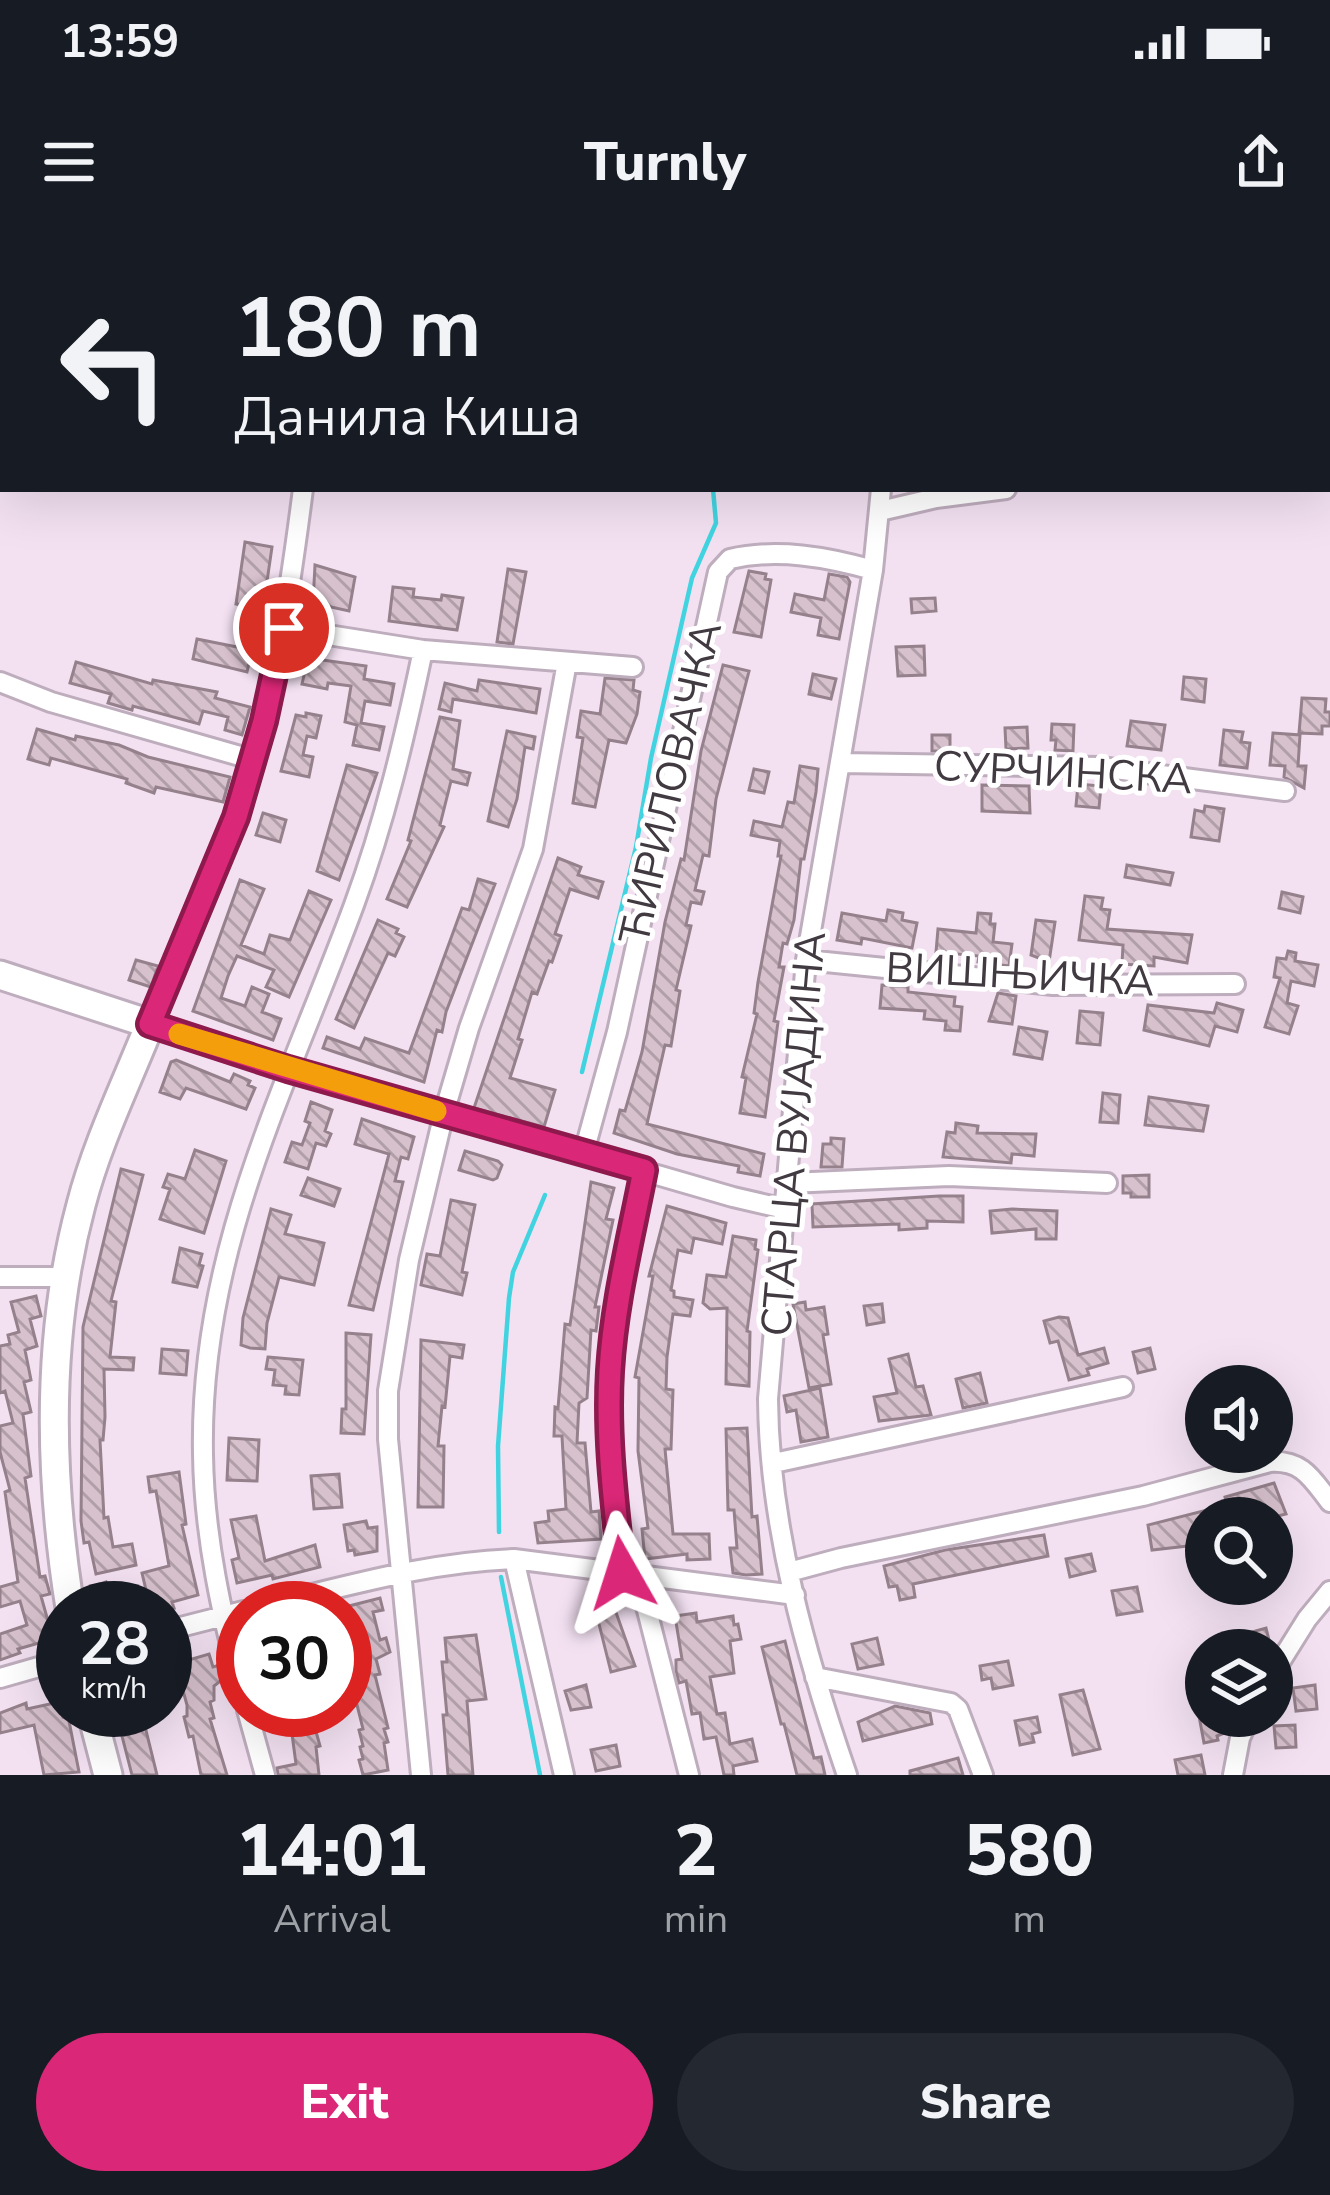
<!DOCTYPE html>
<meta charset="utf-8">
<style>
:root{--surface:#171b24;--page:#242831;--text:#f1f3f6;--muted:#9ea1a6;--accent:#db2777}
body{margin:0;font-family:"Nunito Sans",sans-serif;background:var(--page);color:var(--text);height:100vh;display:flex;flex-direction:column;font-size:45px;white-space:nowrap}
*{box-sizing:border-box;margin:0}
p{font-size:39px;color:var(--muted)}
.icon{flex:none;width:66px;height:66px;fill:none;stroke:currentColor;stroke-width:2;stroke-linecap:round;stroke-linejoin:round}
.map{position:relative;height:1535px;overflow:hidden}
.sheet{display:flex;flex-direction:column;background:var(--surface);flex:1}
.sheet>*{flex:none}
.banner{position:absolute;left:0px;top:0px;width:1332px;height:252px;box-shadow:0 12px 48px #0002;background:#171b24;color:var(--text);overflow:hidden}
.fabs{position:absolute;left:1185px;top:1125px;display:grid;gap:24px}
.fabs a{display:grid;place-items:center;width:108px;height:108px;border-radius:50%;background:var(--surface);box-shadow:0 12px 48px #0002;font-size:60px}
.speed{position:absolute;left:36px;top:1341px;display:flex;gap:24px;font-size:60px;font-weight:700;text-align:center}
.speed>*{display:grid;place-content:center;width:156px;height:156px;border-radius:50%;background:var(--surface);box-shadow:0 12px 48px #0002;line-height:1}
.speed small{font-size:30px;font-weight:400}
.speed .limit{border:18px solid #d22;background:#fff;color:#111}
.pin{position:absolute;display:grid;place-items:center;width:102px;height:102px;color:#fff;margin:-51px;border:6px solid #fff;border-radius:50%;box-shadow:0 3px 12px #0007}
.me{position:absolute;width:132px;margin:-66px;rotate:354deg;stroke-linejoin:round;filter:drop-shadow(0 0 9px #0008)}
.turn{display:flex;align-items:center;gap:42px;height:252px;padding:0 36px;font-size:54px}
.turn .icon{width:156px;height:156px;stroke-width:2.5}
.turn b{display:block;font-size:84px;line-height:102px}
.eta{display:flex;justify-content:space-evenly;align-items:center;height:204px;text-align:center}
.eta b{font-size:72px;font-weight:800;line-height:84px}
.primary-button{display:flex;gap:24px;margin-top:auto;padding:24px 36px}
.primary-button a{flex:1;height:138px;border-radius:72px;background:var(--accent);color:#fff;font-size:48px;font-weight:800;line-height:138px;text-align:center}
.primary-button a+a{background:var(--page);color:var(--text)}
.status{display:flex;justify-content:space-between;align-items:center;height:84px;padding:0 60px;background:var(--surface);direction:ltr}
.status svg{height:33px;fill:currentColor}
header{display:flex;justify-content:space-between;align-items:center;height:156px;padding:0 36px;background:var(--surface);font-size:54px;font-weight:800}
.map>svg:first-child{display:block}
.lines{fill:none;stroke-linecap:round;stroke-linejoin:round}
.stream{stroke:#41d4e0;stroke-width:4.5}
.building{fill:url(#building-back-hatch);stroke:#95818c;stroke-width:3}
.lane-casing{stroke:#beadbd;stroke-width:15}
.street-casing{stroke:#beadbd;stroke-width:24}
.secondary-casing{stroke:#beadbd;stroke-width:33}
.path{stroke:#928691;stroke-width:3;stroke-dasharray:6 9;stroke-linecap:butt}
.lane{stroke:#fff;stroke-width:9}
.street{stroke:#fff;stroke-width:18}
.secondary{stroke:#fff;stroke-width:27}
.route-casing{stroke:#8e194d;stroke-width:30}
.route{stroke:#db2777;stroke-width:21}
.slow{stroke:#f59e0b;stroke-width:21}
.labels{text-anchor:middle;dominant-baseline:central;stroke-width:10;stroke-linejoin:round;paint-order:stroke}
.street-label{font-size:42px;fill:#413a41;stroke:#fff}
</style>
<div class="status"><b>13:59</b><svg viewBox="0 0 49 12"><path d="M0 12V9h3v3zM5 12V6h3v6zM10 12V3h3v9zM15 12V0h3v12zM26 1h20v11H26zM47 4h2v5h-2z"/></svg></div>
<header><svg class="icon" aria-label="menu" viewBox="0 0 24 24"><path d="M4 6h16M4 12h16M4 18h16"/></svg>Turnly<svg class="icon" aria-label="share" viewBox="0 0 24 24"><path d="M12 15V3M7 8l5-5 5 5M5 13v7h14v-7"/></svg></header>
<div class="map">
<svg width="1330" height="1535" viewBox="0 0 1330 1535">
<defs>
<pattern id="building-back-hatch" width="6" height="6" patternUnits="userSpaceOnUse" patternTransform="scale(3)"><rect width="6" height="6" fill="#d7c1cd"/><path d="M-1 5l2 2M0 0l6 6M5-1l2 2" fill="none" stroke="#b09ea8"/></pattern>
</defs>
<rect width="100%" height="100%" fill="#f3e1f2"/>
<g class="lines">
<path class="stream" d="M553 0 555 3
M582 832 636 607 651 518 692 338 716 283 713 249
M499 1292 498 1206 509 1058 513 1032 545 955
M501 1337 540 1535"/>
</g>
<path class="building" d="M245 302 272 307 263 369 236 364Z
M315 325 355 337 349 371 313 363Z
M508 329 526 332 513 404 497 402Z
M749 331 766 334 765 339 771 340 761 397 734 392Z
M829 334 847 337 850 342 839 399 818 395 821 378 791 372 795 354 824 360Z
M393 347 414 349 413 357 441 360 442 355 463 358 457 390 389 381Z
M935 358 936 371 912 373 911 359Z
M197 399 252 410 247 432 193 419Z
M924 406 925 435 898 436 896 407Z
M308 418 366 426 364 439 394 444 390 465 365 461 361 483 384 487 379 510 353 505 357 485 345 482 351 446 328 443 327 449 302 444Z
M76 422 152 444 153 440 217 452 215 458 250 467 242 495 225 490 228 477 203 471 199 484 133 466 132 470 108 463 111 454 70 443Z
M723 425 749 431 716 559 709 616 703 615 695 650 704 652 701 664 691 662 686 685 691 686 676 750 680 751 671 806 665 805 647 884 764 914 760 936 738 932 739 926 677 914 614 893 620 870 625 871 642 812 665 682 681 619 684 620 701 511Z
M813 434 836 439 831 459 809 454Z
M1184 437 1206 439 1204 462 1182 459Z
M605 438 634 440 633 450 640 452 637 474 626 503 609 500 595 567 573 563 583 498 577 497 581 471 600 474Z
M479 440 540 449 536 473 453 459 451 472 439 469 445 443 477 451Z
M1302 458 1326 459 1325 472H1330V486H1322V494L1299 493Z
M306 473 321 476 316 498 307 496 303 515 313 517 309 537 281 531 296 475 306 477Z
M440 477 460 481 453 529 470 533 467 545 451 541 440 585 444 587 407 667 387 659 411 601 408 600Z
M1131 481 1165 485 1161 510 1127 506Z
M1052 484 1074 485 1073 511 1055 510 1056 500H1051Z
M1027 487 1028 508 1006 509 1005 488Z
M37 489 75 500 76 496 119 505 148 517 230 537 223 562 156 547 154 553 126 543 127 539 51 518 49 525 28 519Z
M1224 490 1243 492 1241 502 1250 503 1247 528 1220 525Z
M507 491 535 497 533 509 525 507 517 559 508 587 488 581Z
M1273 493 1300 495 1298 526H1306L1304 548 1284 537 1285 526 1270 525Z
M932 495H950V511H932Z
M347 525 377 533 339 640 317 631Z
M800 526 818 529 816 552 804 619H801L794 680 787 704 783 703 779 727H784L774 781 778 782 765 877 740 873 746 838 742 837 757 774 754 773 758 742 781 616H778L780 601 751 595 754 581 782 587 788 562 794 563Z
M754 529 769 532 764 553 749 550Z
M1078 544 1101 546 1099 568 1076 566Z
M982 545 1029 546 1030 573 982 571Z
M1205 566 1224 569 1219 601 1191 597 1195 570 1204 572Z
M263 573 286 580 280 602 256 595Z
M558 618 581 627 578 635 603 642 598 658 570 649 555 694 561 696 552 722 549 721 537 754 532 752 518 799 522 800 510 838 555 850 544 887 474 868Z
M1127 625 1173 633 1170 645 1125 637Z
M478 639 495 644 446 772 442 792 437 790 424 842 323 808 327 797 360 809 365 798 409 813 462 668 469 670Z
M240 640 264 649 241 705 264 714 270 695 290 700 309 651 331 660 289 757 266 747 274 730 237 716 228 736 221 758 245 766 252 747 269 754 262 772 281 779 273 800 193 771Z
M1282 652 1303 657 1300 673 1279 668Z
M1085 656 1103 658 1101 669 1110 670 1107 689 1192 695 1187 723 1154 717V726L1122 724 1123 705 1079 700Z
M888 670 903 673 902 680 917 683 912 708 862 698 861 704 837 700 842 673 886 681Z
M978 673 991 674 990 684H995L993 702 1012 704 1009 726 978 722 979 716 936 712 938 689 976 693Z
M378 680 398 689 396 693 404 697 395 716 388 713 354 788 336 779Z
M1036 680 1055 682 1049 722 1031 715Z
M1288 711 1296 713 1295 721 1318 725 1314 746 1291 741 1287 763 1298 766 1289 794 1265 787 1280 738 1274 737 1277 718 1286 719Z
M136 720 158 726 151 747 129 740Z
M882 745 908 747V752L955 757 954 766 962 767 960 791 945 790 946 781 924 779 925 771 880 768Z
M998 753 1016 756 1012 784 989 781Z
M1217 763 1243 770 1237 792 1215 786 1209 806 1144 790 1148 765 1214 773Z
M1080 771 1103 773 1100 805 1077 803Z
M1019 787 1047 792 1042 819 1014 814Z
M176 820 230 842 234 834 250 841 248 845 255 848 246 869 186 848 180 859 160 852 171 822Z
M1103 853 1120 855 1118 883 1100 882Z
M1149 857 1208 866 1203 891 1145 885Z
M311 862 332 870 325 891 331 894 326 906 316 903 308 929 285 922 292 902 302 905 310 883 305 881Z
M362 879 414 897 408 919 401 917 395 941 403 942 373 1070 349 1065 389 914 355 904Z
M956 883 978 886 977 893 1036 894 1034 916 1012 914 1011 923 943 917 947 892 955 893Z
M831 898 844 899 842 927H821L823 904H831Z
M195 910 226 921 204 993 160 979 170 949 163 947 168 934 185 939Z
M465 911 498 921 502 925 497 938 493 940 459 930Z
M121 929 143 935 111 1061 116 1062 110 1117 134 1118 133 1130 104 1129 105 1177 103 1200H100L104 1278 108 1277 113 1307 132 1304 136 1325 96 1334 89 1302 84 1303 81 1281 83 1087Z
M1149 935V957H1131V953H1123V936Z
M308 938 340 949 334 966 301 955Z
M591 942 614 948 606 979 613 980 595 1067H599L596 1091 591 1090 587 1158 579 1163 577 1203H585L591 1272 599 1271 601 1299 538 1303 535 1283 549 1281 548 1271 566 1269 562 1196H554L555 1167 558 1168 565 1084 570 1085Z
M939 956H963V982L927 981V988L899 990V984L813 987 812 964Z
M451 960 475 965 462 1032 467 1033 462 1055 421 1045 427 1014 440 1016Z
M667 966 726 983 722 1004 694 998 691 1013 678 1010 671 1050 674 1051V1057L693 1060 690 1076 673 1074 667 1117 666 1149 673 1150 671 1209H665L673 1294H709L710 1319 687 1320V1314L645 1319 642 1289 648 1288 638 1211 639 1138 635 1137 653 1036H649Z
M271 969 291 975 285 994 324 1003 314 1045 279 1037 267 1083 265 1109 250 1108 241 1105 243 1078Z
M1012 969 1057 971 1056 999H1036V989L992 993 990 971Z
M733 996 756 1000 755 1009 758 1010 747 1091 750 1092 749 1146 726 1144 727 1068 710 1069 703 1063 707 1035 726 1037Z
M180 1008 202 1014 199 1025 203 1026 197 1047 173 1042Z
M36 1056 41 1076 30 1079 37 1106 25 1110 31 1140 24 1142 31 1172 23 1174 31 1236 25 1238 40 1337 45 1336 50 1354 41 1356 53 1399 18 1409 20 1413 0 1420V1394L27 1385 20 1361 0 1367V1347L18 1342 5 1252 10 1250 0 1212V1186L13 1183 5 1151 0 1153V1106L10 1104 8 1095 19 1092 11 1062Z
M805 1062 806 1070 824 1067 828 1094 823 1095 831 1144 809 1148 793 1064Z
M882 1064 884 1082 867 1085 864 1066Z
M1059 1077 1068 1078 1078 1115 1104 1108 1108 1123 1087 1129 1089 1135 1069 1140 1058 1101 1050 1103 1044 1081Z
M346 1093 371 1095 364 1194 341 1193 342 1169H346Z
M421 1100 464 1105 462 1118 450 1116 445 1167 442 1166 438 1206H444L443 1267H418Z
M1150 1108 1155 1129 1138 1133 1133 1112Z
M162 1109 188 1111 186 1135 160 1133Z
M908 1114 916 1147 923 1146 931 1175 879 1181 874 1157 897 1153 889 1119Z
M268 1117 303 1120 299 1155 285 1154 286 1146 273 1145 275 1130 266 1129Z
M980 1133 987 1163 963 1168 956 1139Z
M820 1148 828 1197 801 1202 796 1170 787 1172 784 1156Z
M747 1188 752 1277 757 1276 762 1334 746 1335 733 1333 730 1308H737L734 1270H728L726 1189Z
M229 1198 259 1200 257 1241 227 1240Z
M179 1232 186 1284 182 1285 198 1355 172 1362 174 1368H88V1348L106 1342 111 1359 146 1350 142 1333 169 1326 156 1251 150 1252 148 1237Z
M339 1234 342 1267 314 1269 311 1236Z
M1274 1243 1286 1274 1270 1278H1206V1304L1152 1310 1148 1285 1227 1265 1225 1257Z
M256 1276 265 1321 315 1305 320 1327 273 1339 272 1335 237 1343 232 1320 239 1318 231 1280Z
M366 1281 368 1288 377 1287V1311L355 1315 354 1310 348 1311 344 1285Z
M1044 1295 1048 1316 913 1344 915 1357 900 1360 897 1346 889 1347 884 1326 945 1310Z
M1091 1314 1095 1331 1070 1337 1066 1319Z
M1137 1347 1142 1371 1117 1375 1112 1351Z
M380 1358 383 1370 373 1372 380 1400 386 1398 390 1412 376 1419 380 1434 375 1435 388 1488 384 1489 388 1502 384 1503 388 1530 363 1535 359 1520 363 1519 360 1507 363 1506 359 1490 363 1489 357 1465 352 1466 348 1453 352 1452 348 1438 352 1437 347 1407 352 1406 349 1366Z
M613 1364 635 1426 611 1432 595 1368Z
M696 1373 697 1382 733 1376 734 1385 738 1384 741 1399 730 1401 734 1433 710 1437 717 1474 725 1473 730 1504 752 1499 757 1521 733 1526 734 1535H724L716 1497 704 1499 700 1473 692 1474 686 1441 679 1443 676 1431V1420L682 1419 675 1376Z
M1266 1388 1271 1408 1245 1410 1241 1395Z
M476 1395 486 1459 467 1461 473 1535H448L443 1475H447L442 1422H447L445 1398Z
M877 1398 883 1424 858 1429 852 1404Z
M785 1401 814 1518 821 1517 825 1535H797L784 1484H781L762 1407Z
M209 1414 213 1427 220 1425 223 1439 214 1446V1460L210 1462 214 1478 210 1479 227 1535H201L193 1496 189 1497 184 1477 187 1476V1465L179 1436 188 1433 185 1421Z
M1008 1421 1013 1445 993 1449 991 1438 982 1440 980 1426Z
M586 1445 591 1467 571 1470 565 1451Z
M1315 1445 1317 1469 1296 1471 1293 1448Z
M1083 1450 1100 1509 1073 1515 1060 1455Z
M59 1462 63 1477 68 1476 79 1532 44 1535 34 1485 0 1493V1473L26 1463 27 1469Z
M895 1466 930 1473 932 1484 863 1501 858 1482Z
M141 1470 157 1535H132L122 1496 129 1494 123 1472Z
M1199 1476H1227L1229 1491 1217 1496 1218 1500 1204 1503Z
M1037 1477 1040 1492 1032 1494 1034 1502 1020 1505 1015 1481Z
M1295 1485 1296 1507 1276 1508 1274 1486Z
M315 1488 320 1506 316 1507 319 1535H278L277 1528 296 1524 292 1494Z
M616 1505 620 1526 596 1531 591 1510Z
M1201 1515 1205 1535H1178L1175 1520Z
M958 1518 963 1535H910V1531Z"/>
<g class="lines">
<g class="lane-casing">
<path id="lane" d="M368 3 369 0"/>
</g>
<g class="street-casing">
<path id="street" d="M893 0V3
M303 249C289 359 272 467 238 572 214 644 179 714 150 784L288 828 733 957 785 969
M880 271 936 258 1006 249
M284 388 423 410 633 427
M0 442 51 462 254 520
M841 523 1100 527 1285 551
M806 720 1053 745 1235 744
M584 912 617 792 718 332 730 319C777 308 827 317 873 330
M789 943 949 936 1107 943
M0 1037H65
M774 1223 1123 1147
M514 1319 564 1535
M789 1332 841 1318 1143 1256 1270 1222C1303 1220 1312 1239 1330 1262
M622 1333C615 1266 606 1199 610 1131 614 1063 631 997 644 930
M638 1335 689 1535
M254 1368C341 1348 425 1322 514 1319L795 1355
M165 1391 243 1371
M1272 1435 1307 1379 1330 1351
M815 1437 951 1463 958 1469 983 1535
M0 1438 63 1420
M243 1456C222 1376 204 1297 203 1214 199 1011 286 849 354 665 385 581 405 496 423 410
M247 1470 265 1535
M421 1535 388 1199V1151L409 1020 444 873 469 788 533 609 567 422
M847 1535C806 1416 769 1286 768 1159L806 720 873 330 881 249
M1233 1535 1240 1498 1250 1476"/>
</g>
<g class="secondary-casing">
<path id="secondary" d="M0 735 150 784C126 844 97 903 81 965 46 1095 49 1236 70 1368
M91 1470 108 1535"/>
</g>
<path class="path" d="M0 96 3 97"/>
<use href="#lane" class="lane"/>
<use href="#street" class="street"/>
<use href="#secondary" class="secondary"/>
</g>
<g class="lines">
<g class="route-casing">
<path id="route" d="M284 388 264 481 236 577 150 784 288 829 644 930C631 997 614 1063 610 1131 606 1199 615 1266 622 1333"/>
</g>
<use href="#route" class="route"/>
<path class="slow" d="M179 794 436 871"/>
</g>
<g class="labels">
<g class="street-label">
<text transform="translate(1063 533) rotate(3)">СУРЧИНСКА</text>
<text transform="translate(671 543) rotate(-77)">ЋИРИЛОВАЧКА</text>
<text transform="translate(1020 735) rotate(3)">ВИШЊИЧКА</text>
<text transform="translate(794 894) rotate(-85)">СТАРЦА ВУЈАДИНА</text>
</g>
</g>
</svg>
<div class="fabs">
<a><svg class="icon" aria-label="sound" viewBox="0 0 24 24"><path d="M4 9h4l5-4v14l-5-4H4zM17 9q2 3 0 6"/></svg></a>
<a><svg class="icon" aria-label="search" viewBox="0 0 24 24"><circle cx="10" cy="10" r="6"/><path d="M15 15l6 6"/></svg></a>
<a><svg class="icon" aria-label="layers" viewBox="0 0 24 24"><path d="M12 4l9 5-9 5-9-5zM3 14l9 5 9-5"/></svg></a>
</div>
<div class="speed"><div>28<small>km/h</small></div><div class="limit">30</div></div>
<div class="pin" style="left:284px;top:388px;background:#d93025"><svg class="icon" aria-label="arrive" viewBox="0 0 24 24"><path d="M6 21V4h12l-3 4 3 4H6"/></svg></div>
<svg class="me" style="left:622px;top:1333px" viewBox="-20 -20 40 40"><path d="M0-17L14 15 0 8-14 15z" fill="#db2777" stroke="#fff" stroke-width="4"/></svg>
<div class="banner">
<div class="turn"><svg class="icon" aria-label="left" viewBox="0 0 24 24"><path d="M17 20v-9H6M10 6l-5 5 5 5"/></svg><div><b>180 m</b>Данила Киша</div></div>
</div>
</div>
<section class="sheet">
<div class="eta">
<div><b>14:01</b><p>Arrival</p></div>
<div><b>2</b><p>min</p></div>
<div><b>580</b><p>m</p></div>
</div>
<div class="primary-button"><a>Exit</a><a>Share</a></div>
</section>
